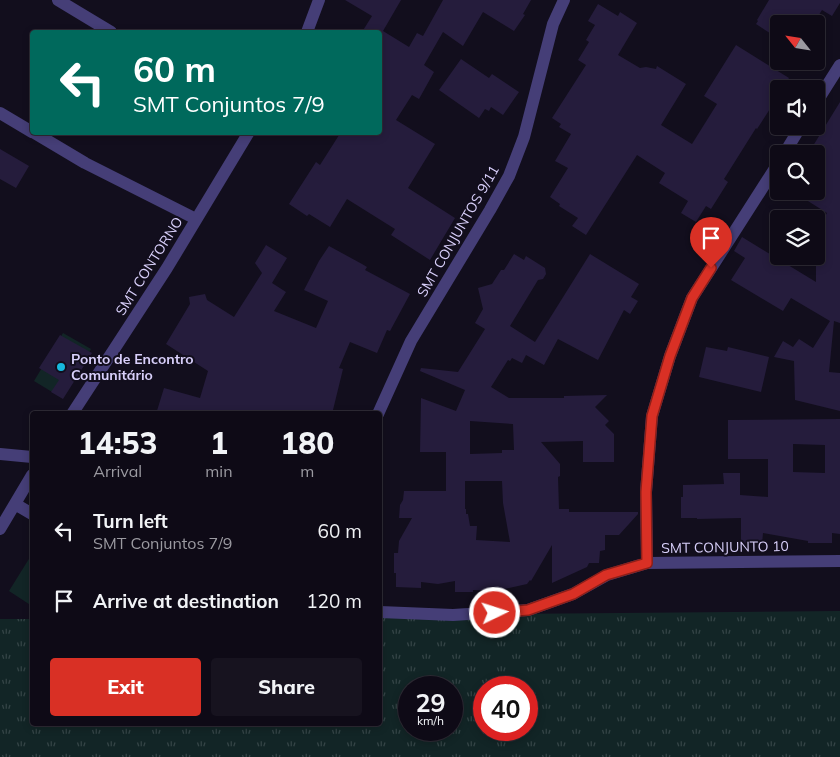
<!DOCTYPE html>
<meta charset="utf-8">
<style>
:root{--surface:#0e0a16;--page:#17131f;--text:#f1f3f6;--muted:#9b9aa1;--line:#2e2b35;--accent:#d93025}
body{margin:0;font-family:Mulish,sans-serif;background:var(--page);color:var(--text);height:100vh;display:flex;flex-direction:column;font-size:19px;white-space:nowrap}
*{box-sizing:border-box;margin:0}
p{font-size:16px;color:var(--muted)}
.icon{flex:none;width:28px;height:28px;fill:none;stroke:currentColor;stroke-width:2;stroke-linecap:round;stroke-linejoin:round}
.map{position:relative;flex:1;overflow:hidden}
.panel{position:absolute;left:30px;top:411px;width:352px;height:315px;display:flex;flex-direction:column;background:var(--surface);border-radius:5px;box-shadow:0 2px 8px #0003,0 0 0 1px var(--line)}
.panel>*{flex:none}
.top-card{position:absolute;left:30px;top:30px;width:352px;height:105px;border-radius:5px;box-shadow:0 2px 8px #0003,0 0 0 1px var(--line);background:#00695c;color:#fff;overflow:hidden}
.needle{width:32px;rotate:300deg}
.fabs{position:absolute;left:770px;top:15px;display:grid;gap:10px}
.fabs a{display:grid;place-items:center;width:55px;height:55px;border-radius:5px;background:var(--surface);box-shadow:0 2px 8px #0003,0 0 0 1px var(--line);font-size:25px}
.speed{position:absolute;left:398px;top:676px;display:flex;gap:10px;font-size:25px;font-weight:700;text-align:center}
.speed>*{display:grid;place-content:center;width:65px;height:65px;border-radius:50%;background:var(--surface);box-shadow:0 2px 8px #0003,0 0 0 1px var(--line);line-height:1}
.speed small{font-size:12px;font-weight:400}
.speed .limit{border:8px solid #d22;background:#fff;color:#111}
.pin{position:absolute;display:grid;place-items:center;width:42px;height:42px;color:#fff;margin:-51px -21px;border-radius:50% 50% 50% 0;rotate:-45deg;box-shadow:0 0 5px #0007}
.pin .icon{rotate:45deg}
.me{position:absolute;width:55px;margin:-28px;rotate:86deg;stroke-linejoin:round;filter:drop-shadow(0 0 4px #0008)}
.turn{display:flex;align-items:center;gap:18px;height:105px;padding:0 20px;font-size:22px}
.turn .icon{width:65px;height:65px;stroke-width:2.5}
.turn b{display:block;font-size:35px;line-height:42px}
.eta{display:flex;justify-content:space-evenly;align-items:center;height:85px;text-align:center}
.eta b{font-size:30px;font-weight:800;line-height:35px}
.button{display:flex;gap:10px;margin-top:auto;padding:10px 20px}
.button a{flex:1;height:58px;border-radius:5px;background:var(--accent);color:#fff;font-size:20px;font-weight:800;line-height:58px;text-align:center}
.button a+a{background:var(--page);color:var(--text)}
ul{padding:0;list-style:none}
li{display:flex;align-items:center;gap:15px;height:70px;padding:0 20px}
li div{flex:1}
li b{display:block;font-size:19px}
li em{font-style:normal}
.map>svg:first-child{display:block}
.green{fill:#122526}
.park{fill:url(#park-tufts);fill-rule:evenodd}
.building{fill:#251c3c;fill-rule:evenodd}
.lines{fill:none;stroke-linecap:round;stroke-linejoin:round}
.minor{stroke:#453e77;stroke-width:12}
.route-casing{stroke:#8d1f18;stroke-width:12}
.route{stroke:#d93025;stroke-width:9}
.poi-dot{fill:#17b8de;stroke:#120e1d;stroke-width:2}
.labels{text-anchor:middle;dominant-baseline:central;stroke-width:4;stroke-linejoin:round;paint-order:stroke}
.street-label{font-size:14px;fill:#d8cffa;stroke:#120e1d}
.poi-label{font-size:14px;font-weight:bold;fill:#d8cffa;stroke:#120e1d;text-anchor:start}
</style>
<div class="map">
<svg width="840" height="757" viewBox="0 0 840 757">
<defs>
<pattern id="park-tufts" width="24" height="20" patternUnits="userSpaceOnUse" patternTransform="scale(1.25)"><rect width="24" height="20" fill="#122526"/><path d="M3 7l-1-3M5 7V3M7 7l1-3M15 17l-1-3M17 17v-4M19 17l1-3" fill="none" stroke="#344446"/></pattern>
</defs>
<rect width="100%" height="100%" fill="#120e1d"/>
<path class="green" d="M63 333 91 349 62 398 34 381Z
M32 554V606L9 591Z"/>
<path class="park" d="M840 611V757H0V619H32V724H380V615ZM409 688H451V730H409ZM484 688H526V730H484Z"/>
<path class="building" d="M345 0H401L383 31 409 47 417 33 423 36 443 0H531L523 14 525 15 514 31 483 12 463 46 443 32 424 65 434 72 419 99 412 95 396 120 435 144 408 188 455 218 430 260 391 235 395 229 347 199 330 227 309 214 307 216 289 204 316 162 320 165 341 132H380V32H362L372 16Z
M769 0H840V3L832 16 822 10 813 24H779V39L756 24 758 21 757 20Z
M598 4 618 16 620 12 637 23 618 55 640 68 646 67 656 69 657 66 686 84 661 125 692 144 717 104 704 96 736 45 789 78 782 89H779V95L757 129 756 128 724 179 728 182 711 209 706 206 696 222 681 213 688 201 659 183 665 173 637 155 586 235 572 226 578 218 559 206 560 204 550 197 568 168 555 161 571 134 559 127 561 124 552 118 586 65 578 60 589 42 586 40 595 25 588 21Z
M461 59 489 78 492 74 519 92 503 115 491 107 489 111 485 109 479 118 439 90Z
M840 102V323L834 321 829 372 840 373V411L795 400 794 361 774 357 783 341 793 347 799 339 813 348 830 321 791 298 783 311 731 280 745 258 734 251 742 237 816 282V231L827 213 792 191H816V154H808Z
M0 149 29 166 16 188 0 179Z
M266 245 287 258 272 283 286 292 274 311 316 328 328 301 304 290 319 261 329 246 362 264 367 267 365 270 410 294 390 331 387 330 377 353 350 342 339 368 343 369 332 414H156L164 388 200 398 208 371 166 344 190 304 189 297 205 294 207 300 234 317 262 273 255 263Z
M514 254 524 260 526 256 545 268 546 274 543 279 538 280 510 326 535 342 590 254 639 284 631 297 638 301 630 314 624 310 598 360 558 339 544 365 526 355 522 363 512 358 510 361 508 360 491 387 509 398H564V396L607 395 595 407 609 421 605 425 614 434V462H583V441L541 442 560 464V476L558 477 559 509H569V512H638V514L619 535H605V550L600 551 599 563H589L587 567 552 583V545L531 581 530 580 527 584 495 591 473 590V592H455V581L438 584 421 582V588L396 587V573H394V553H398L399 541 412 518H399L400 505 403 500 404 491H446V452H420L421 398 456 411 465 390 420 371 421 368 458 372 485 329 475 323 483 309 478 288 492 284 501 270H504ZM470 421 513 424 514 450H502V453L470 454ZM465 481H502L503 503 510 542 476 540 477 526H470L468 514H466V509H465Z
M60 335 92 353 63 399 51 392 59 380 39 368Z
M706 347 727 351 728 347 769 357 761 392 699 377Z
M840 419V534L832 533V543H808V541L763 533 762 544H741V518L697 519V518H681V497H683V485L724 484 723 473H740V495L768 497V459H728V420ZM793 444 825 445V473L793 472Z"/>
<g class="lines">
<path class="minor" d="M58 0 111 32
M307 32 319 0
M816 103 840 65
M0 113 32 132
M33 132 85 163 196 219
M784 154 801 126
M72 414 167 268 249 132
M378 414 411 341 490 210 509 176 524 137 553 24 564 0
M0 454 32 457
M15 504 32 514
M0 529 32 475
M647 563 646 492 652 416 670 356 692 298 779 162
M380 612 453 615 528 610 573 594 607 575 647 563 840 561"/>
</g>
<g class="lines">
<g class="route-casing">
<path id="route" d="M495 613 528 610 573 594 606 575 647 563 646 492 652 416 670 356 692 298 711 268"/>
</g>
<use href="#route" class="route"/>
</g>
<circle class="poi-dot" cx="61" cy="367" r="5"/>
<g class="labels">
<g class="street-label">
<text transform="translate(458 231) rotate(-60)">SMT CONJUNTOS 9/11</text>
<text transform="translate(149 266) rotate(-58)">SMT CONTORNO</text>
<text transform="translate(725 547) rotate(-1)">SMT CONJUNTO 10</text>
</g>
<g class="poi-label">
<text x="71" y="359">Ponto de Encontro<tspan x="71" dy="16">Comunitário</tspan></text>
</g>
</g>
</svg>
<div class="fabs">
<a><svg class="needle" viewBox="-14 -14 28 28"><path d="M0-13l5 13h-10z" fill="#e53935"/><path d="M0 13l5-13h-10z" fill="#9b9aa1"/></svg></a>
<a><svg class="icon" aria-label="sound" viewBox="0 0 24 24"><path d="M4 9h4l5-4v14l-5-4H4zM17 9q2 3 0 6"/></svg></a>
<a><svg class="icon" aria-label="search" viewBox="0 0 24 24"><circle cx="10" cy="10" r="6"/><path d="M15 15l6 6"/></svg></a>
<a><svg class="icon" aria-label="layers" viewBox="0 0 24 24"><path d="M12 4l9 5-9 5-9-5zM3 14l9 5 9-5"/></svg></a>
</div>
<div class="speed"><div>29<small>km/h</small></div><div class="limit">40</div></div>
<div class="pin" style="left:711px;top:268px;background:#d93025"><svg class="icon" aria-label="arrive" viewBox="0 0 24 24"><path d="M6 21V4h12l-3 4 3 4H6"/></svg></div>
<svg class="me" style="left:495px;top:613px" viewBox="-20 -20 40 40"><circle r="17" fill="#d93025" stroke="#fff" stroke-width="3"/><path d="M0-11L8 9 0 5-8 9z" fill="#fff"/></svg>
<div class="top-card">
<div class="turn"><svg class="icon" aria-label="left" viewBox="0 0 24 24"><path d="M17 20v-9H6M10 6l-5 5 5 5"/></svg><div><b>60 m</b>SMT Conjuntos 7/9</div></div>
</div>
<section class="panel">
<div class="eta">
<div><b>14:53</b><p>Arrival</p></div>
<div><b>1</b><p>min</p></div>
<div><b>180</b><p>m</p></div>
</div>
<ul>
<li><svg class="icon" aria-label="left" viewBox="0 0 24 24"><path d="M17 20v-9H6M10 6l-5 5 5 5"/></svg><div><b>Turn left</b><p>SMT Conjuntos 7/9</p></div><em>60 m</em></li>
<li><svg class="icon" aria-label="arrive" viewBox="0 0 24 24"><path d="M6 21V4h12l-3 4 3 4H6"/></svg><div><b>Arrive at destination</b></div><em>120 m</em></li>
</ul>
<div class="button"><a>Exit</a><a>Share</a></div>
</section>
</div>
